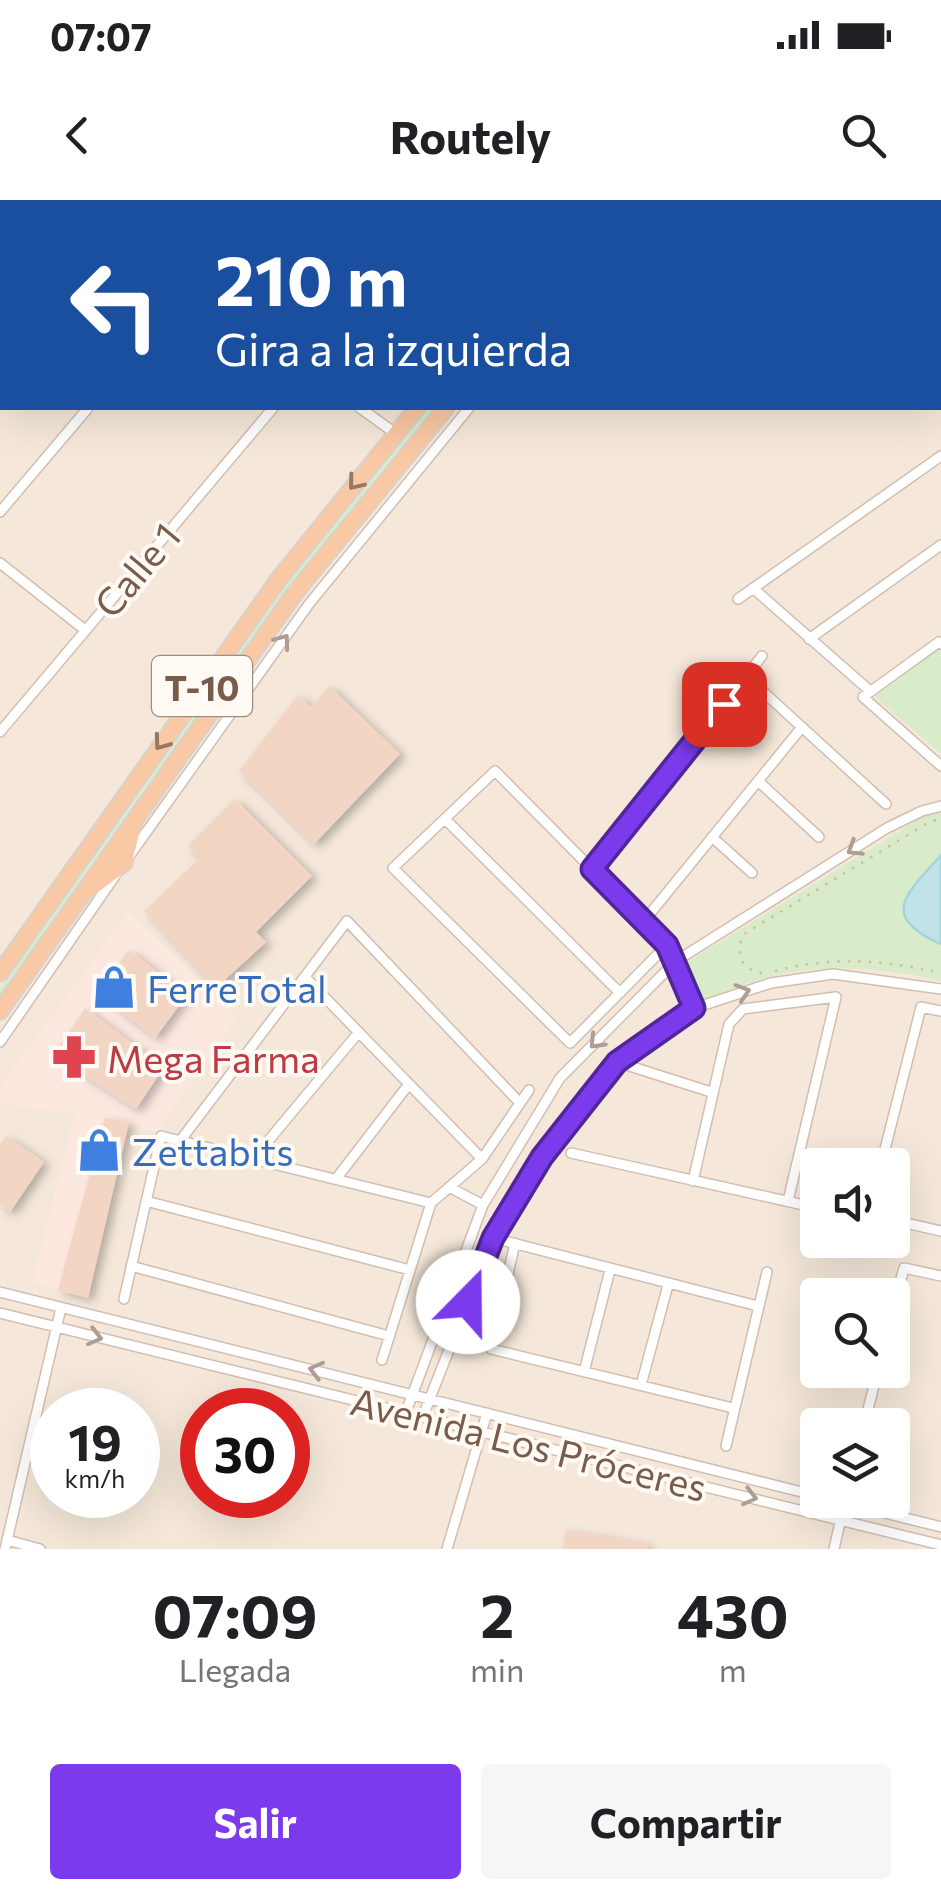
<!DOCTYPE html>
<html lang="es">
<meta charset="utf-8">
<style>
:root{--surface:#fff;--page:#f6f6f6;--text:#202124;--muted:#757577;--accent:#7c3aed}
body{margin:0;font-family:Commissioner,sans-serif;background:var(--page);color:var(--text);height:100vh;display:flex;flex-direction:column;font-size:38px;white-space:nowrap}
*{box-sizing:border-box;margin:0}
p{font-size:32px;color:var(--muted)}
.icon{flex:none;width:55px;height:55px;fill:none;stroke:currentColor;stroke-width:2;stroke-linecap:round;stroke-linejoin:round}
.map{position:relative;height:1349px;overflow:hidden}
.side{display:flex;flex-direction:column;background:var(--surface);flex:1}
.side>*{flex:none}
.banner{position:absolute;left:0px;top:0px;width:942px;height:210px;box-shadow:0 10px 40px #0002;background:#1a4fa0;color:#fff;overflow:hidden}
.tools{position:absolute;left:800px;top:948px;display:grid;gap:20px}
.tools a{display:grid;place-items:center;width:110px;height:110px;border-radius:10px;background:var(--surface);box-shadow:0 10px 40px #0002;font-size:50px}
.speed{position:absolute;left:30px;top:1188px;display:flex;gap:20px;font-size:50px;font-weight:700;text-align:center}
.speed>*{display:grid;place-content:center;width:130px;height:130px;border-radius:50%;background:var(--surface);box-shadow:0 10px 40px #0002;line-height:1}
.speed small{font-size:25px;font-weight:400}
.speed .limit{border:15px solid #d22;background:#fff;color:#111}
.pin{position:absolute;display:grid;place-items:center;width:85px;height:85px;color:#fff;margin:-42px;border-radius:20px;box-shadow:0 5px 15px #0006}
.me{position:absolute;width:110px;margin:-55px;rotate:22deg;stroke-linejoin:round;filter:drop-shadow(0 0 8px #0008)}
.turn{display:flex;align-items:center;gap:35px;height:210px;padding:0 50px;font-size:45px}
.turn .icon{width:130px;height:130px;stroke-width:2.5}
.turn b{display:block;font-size:70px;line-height:85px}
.eta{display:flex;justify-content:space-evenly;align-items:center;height:170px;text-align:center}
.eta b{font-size:60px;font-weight:700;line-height:70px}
.cta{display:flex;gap:20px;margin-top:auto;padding:20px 50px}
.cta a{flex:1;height:115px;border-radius:10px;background:var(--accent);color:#fff;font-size:40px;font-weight:700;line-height:115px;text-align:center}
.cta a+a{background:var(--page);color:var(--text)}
.status{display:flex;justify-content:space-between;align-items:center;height:70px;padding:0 50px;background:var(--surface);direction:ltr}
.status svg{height:28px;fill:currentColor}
header{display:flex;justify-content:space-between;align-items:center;height:130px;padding:0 50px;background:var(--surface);font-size:45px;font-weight:700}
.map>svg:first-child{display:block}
.residential{fill:#f5e8da;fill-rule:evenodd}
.commercial{fill:#fde8e0}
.green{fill:#d8ecc9}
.water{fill:#bfe3e8;stroke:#a5d3da;stroke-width:2.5}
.building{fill:#f3d5c3;filter:url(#shadow)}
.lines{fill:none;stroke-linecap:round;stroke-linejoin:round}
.minor-casing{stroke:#d1beb0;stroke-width:12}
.trunk-casing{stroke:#dad1cd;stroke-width:19}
.path{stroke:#d9b8a5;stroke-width:2.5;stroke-dasharray:2.5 8;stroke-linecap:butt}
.minor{stroke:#fff;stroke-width:9}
.trunk{stroke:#f9c8a4;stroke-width:15}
.oneway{stroke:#9a7763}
.oneway2{stroke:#af9d94}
.route-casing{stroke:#51269a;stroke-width:25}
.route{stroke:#7c3aed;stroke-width:18}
.labels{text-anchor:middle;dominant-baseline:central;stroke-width:8;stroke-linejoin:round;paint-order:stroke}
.shield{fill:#fffaf3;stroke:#a28b7f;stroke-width:2.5}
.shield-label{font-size:35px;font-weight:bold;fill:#7a5c4d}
.street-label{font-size:38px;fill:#7a5c4d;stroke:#fffaf3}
.shop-label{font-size:38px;fill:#366cbe;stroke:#fffaf3;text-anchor:start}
.health-label{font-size:38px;fill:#be3a42;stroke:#fffaf3;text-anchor:start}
</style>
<div class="status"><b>07:07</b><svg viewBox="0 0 49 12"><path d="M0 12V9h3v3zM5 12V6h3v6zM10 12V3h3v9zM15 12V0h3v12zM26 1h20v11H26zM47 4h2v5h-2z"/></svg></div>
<header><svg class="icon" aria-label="back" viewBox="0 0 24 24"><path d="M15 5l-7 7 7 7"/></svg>Routely<svg class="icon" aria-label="search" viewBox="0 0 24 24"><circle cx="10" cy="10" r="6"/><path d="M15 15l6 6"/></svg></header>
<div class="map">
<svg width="941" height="1349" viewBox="0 0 941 1349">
<defs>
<filter id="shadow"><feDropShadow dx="5.5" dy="3.5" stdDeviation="5" flood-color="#0004"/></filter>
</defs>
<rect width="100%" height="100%" fill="#fdf6ec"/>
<path class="residential" d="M0 0H941V1349H0ZM2 2H940V208H2ZM818 965H892V1040H818ZM818 1095H892V1170H818ZM52 1210H138V1295H52ZM202 1210H288V1295H202ZM818 1225H892V1300H818Z"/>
<path class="commercial" d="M128 712 238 816 156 933 129 923 88 1098 32 1083 75 914 0 903V887Z"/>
<path class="green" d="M429 208H437C281 397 137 594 0 797V788L303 361Z
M938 449 941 452V554L875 497Z
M941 612V781C889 768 828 764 776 775 751 781 725 792 701 800L686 763 922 617Z"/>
<path class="water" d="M941 655V744C876 716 909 692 941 655Z"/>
<path class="building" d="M329 486 400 554 314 644 239 571 298 495 311 507Z
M235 599 312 676 256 732 266 742 216 788 144 711 200 658 188 646Z
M129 750 187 795 155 838 96 792Z
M85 808 164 867 136 909 53 855Z
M105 918 129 922 88 1098 58 1090Z
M6 936 44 962 10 1012 0 1005V944Z
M566 1330 648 1344V1349H563Z"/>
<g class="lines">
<g class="minor-casing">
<path id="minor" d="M126 0 129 2
M567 2 570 0
M641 2 644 0
M0 92 2 89
M360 208 395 233
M0 312 88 208
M0 363 85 430
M753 388 870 491
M738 399 941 256
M809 439 941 345
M941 444 939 442 863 497 941 566
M746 476 886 604
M0 532 273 208
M758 581 819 637
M445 619 620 793
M712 637 752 673
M130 655 309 404 469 208
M592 669 762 456
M644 721 802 527
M667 745 570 843 393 668 495 571 667 745 695 808
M306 778 482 959
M0 842 115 676
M617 862 711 892
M180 941 347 721 520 903
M571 953 817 1008
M253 959 359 832
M881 965 921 807 941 811
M336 979 409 884
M693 981 729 824 743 809 836 797 788 1001
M449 987 483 1005
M146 1001 410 1070
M892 1020 941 1031
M493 1038 758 1106
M515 1043 491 1149 733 1208
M131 1066 389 1136
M0 1092 818 1296
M124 1099 161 936 431 1003
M892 1112 904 1068 941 1076
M0 1113 941 1345
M382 1160 431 1003 482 959 529 890
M584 1172 610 1070
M641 1185 668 1085
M406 1212 483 1005 560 878 676 761 887 628 922 611 941 606
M423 1216 493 1038 542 957 617 862 695 808 771 783 833 774 941 789
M864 1225 878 1170
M726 1246 767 1072
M833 1300 941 1327
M7 1340 40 1349
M5 1349 61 1108
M447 1349 487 1213
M834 1349 845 1300"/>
</g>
<g class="trunk-casing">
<path id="trunk" d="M590 2 592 0
M618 2 621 0
M91 688 124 663 134 624
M0 773 278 380 417 208
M0 811 295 393 446 208"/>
</g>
<path class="path" d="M775 771C831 756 885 760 941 773
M762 773C741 770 734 752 744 734L926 624 941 618"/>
<use href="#minor" class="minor"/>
<use href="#trunk" class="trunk"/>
</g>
<defs><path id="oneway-chevron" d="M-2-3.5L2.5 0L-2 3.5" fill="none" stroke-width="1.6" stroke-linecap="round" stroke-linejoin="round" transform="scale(2.5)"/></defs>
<g class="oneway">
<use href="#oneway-chevron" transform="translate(355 283) rotate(129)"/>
<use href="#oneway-chevron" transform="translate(161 543) rotate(126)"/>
</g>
<g class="oneway2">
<use href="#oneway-chevron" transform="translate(283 441) rotate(-54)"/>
<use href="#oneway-chevron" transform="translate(854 649) rotate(148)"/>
<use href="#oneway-chevron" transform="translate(743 792) rotate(-18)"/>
<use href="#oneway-chevron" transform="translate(596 842) rotate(134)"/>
<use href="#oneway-chevron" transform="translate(95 1137) rotate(14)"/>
<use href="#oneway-chevron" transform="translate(316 1170) rotate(-166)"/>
<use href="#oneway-chevron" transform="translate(750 1297) rotate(14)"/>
</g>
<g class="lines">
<g class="route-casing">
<path id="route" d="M468 1102 493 1038 542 957 617 862 694 808 667 745 592 669 724 504"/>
</g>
<use href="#route" class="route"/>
</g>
<defs>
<g id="shop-bare" transform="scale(3.45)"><path d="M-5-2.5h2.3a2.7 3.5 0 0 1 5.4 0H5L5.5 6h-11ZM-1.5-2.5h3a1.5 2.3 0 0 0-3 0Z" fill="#3f7fe0" stroke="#fffaf3" stroke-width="2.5" paint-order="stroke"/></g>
<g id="pharmacy-bare" transform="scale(3.45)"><path d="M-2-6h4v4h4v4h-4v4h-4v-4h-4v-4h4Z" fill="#e0444e" stroke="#fffaf3" stroke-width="2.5" paint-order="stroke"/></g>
</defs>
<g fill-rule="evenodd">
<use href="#shop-bare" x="114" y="787"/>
<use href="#pharmacy-bare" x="74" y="857"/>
<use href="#shop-bare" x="99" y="950"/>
</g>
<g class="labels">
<rect class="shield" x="152" y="456" width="100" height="60" rx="8"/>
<g class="shield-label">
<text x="202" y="486">T-10</text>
</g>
<g class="street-label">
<text transform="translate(136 369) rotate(-50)">Calle 1</text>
<text transform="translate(529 1243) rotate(14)">Avenida Los Próceres</text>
</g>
<g class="shop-label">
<text x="147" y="787">FerreTotal</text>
<text x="132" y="950">Zettabits</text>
</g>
<g class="health-label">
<text x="107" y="857">Mega Farma</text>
</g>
</g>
</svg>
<div class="tools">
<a><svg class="icon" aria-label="sound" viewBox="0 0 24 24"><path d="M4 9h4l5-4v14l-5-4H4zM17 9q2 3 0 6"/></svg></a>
<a><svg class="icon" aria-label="search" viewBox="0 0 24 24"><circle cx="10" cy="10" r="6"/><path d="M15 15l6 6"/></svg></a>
<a><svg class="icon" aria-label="layers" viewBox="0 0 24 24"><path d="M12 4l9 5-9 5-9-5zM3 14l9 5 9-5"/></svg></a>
</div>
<div class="speed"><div>19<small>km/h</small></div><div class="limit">30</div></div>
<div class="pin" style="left:724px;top:504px;background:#d93025"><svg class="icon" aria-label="arrive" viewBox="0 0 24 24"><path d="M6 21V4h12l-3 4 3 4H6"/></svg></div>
<svg class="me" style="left:468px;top:1102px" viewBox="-20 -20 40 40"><circle r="19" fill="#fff"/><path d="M0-13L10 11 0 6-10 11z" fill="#7c3aed"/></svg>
<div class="banner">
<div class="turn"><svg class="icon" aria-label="left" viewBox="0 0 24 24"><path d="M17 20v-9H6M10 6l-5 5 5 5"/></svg><div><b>210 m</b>Gira a la izquierda</div></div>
</div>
</div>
<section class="side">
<div class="eta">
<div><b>07:09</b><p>Llegada</p></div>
<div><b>2</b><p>min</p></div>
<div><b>430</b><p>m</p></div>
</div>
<div class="cta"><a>Salir</a><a>Compartir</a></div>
</section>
